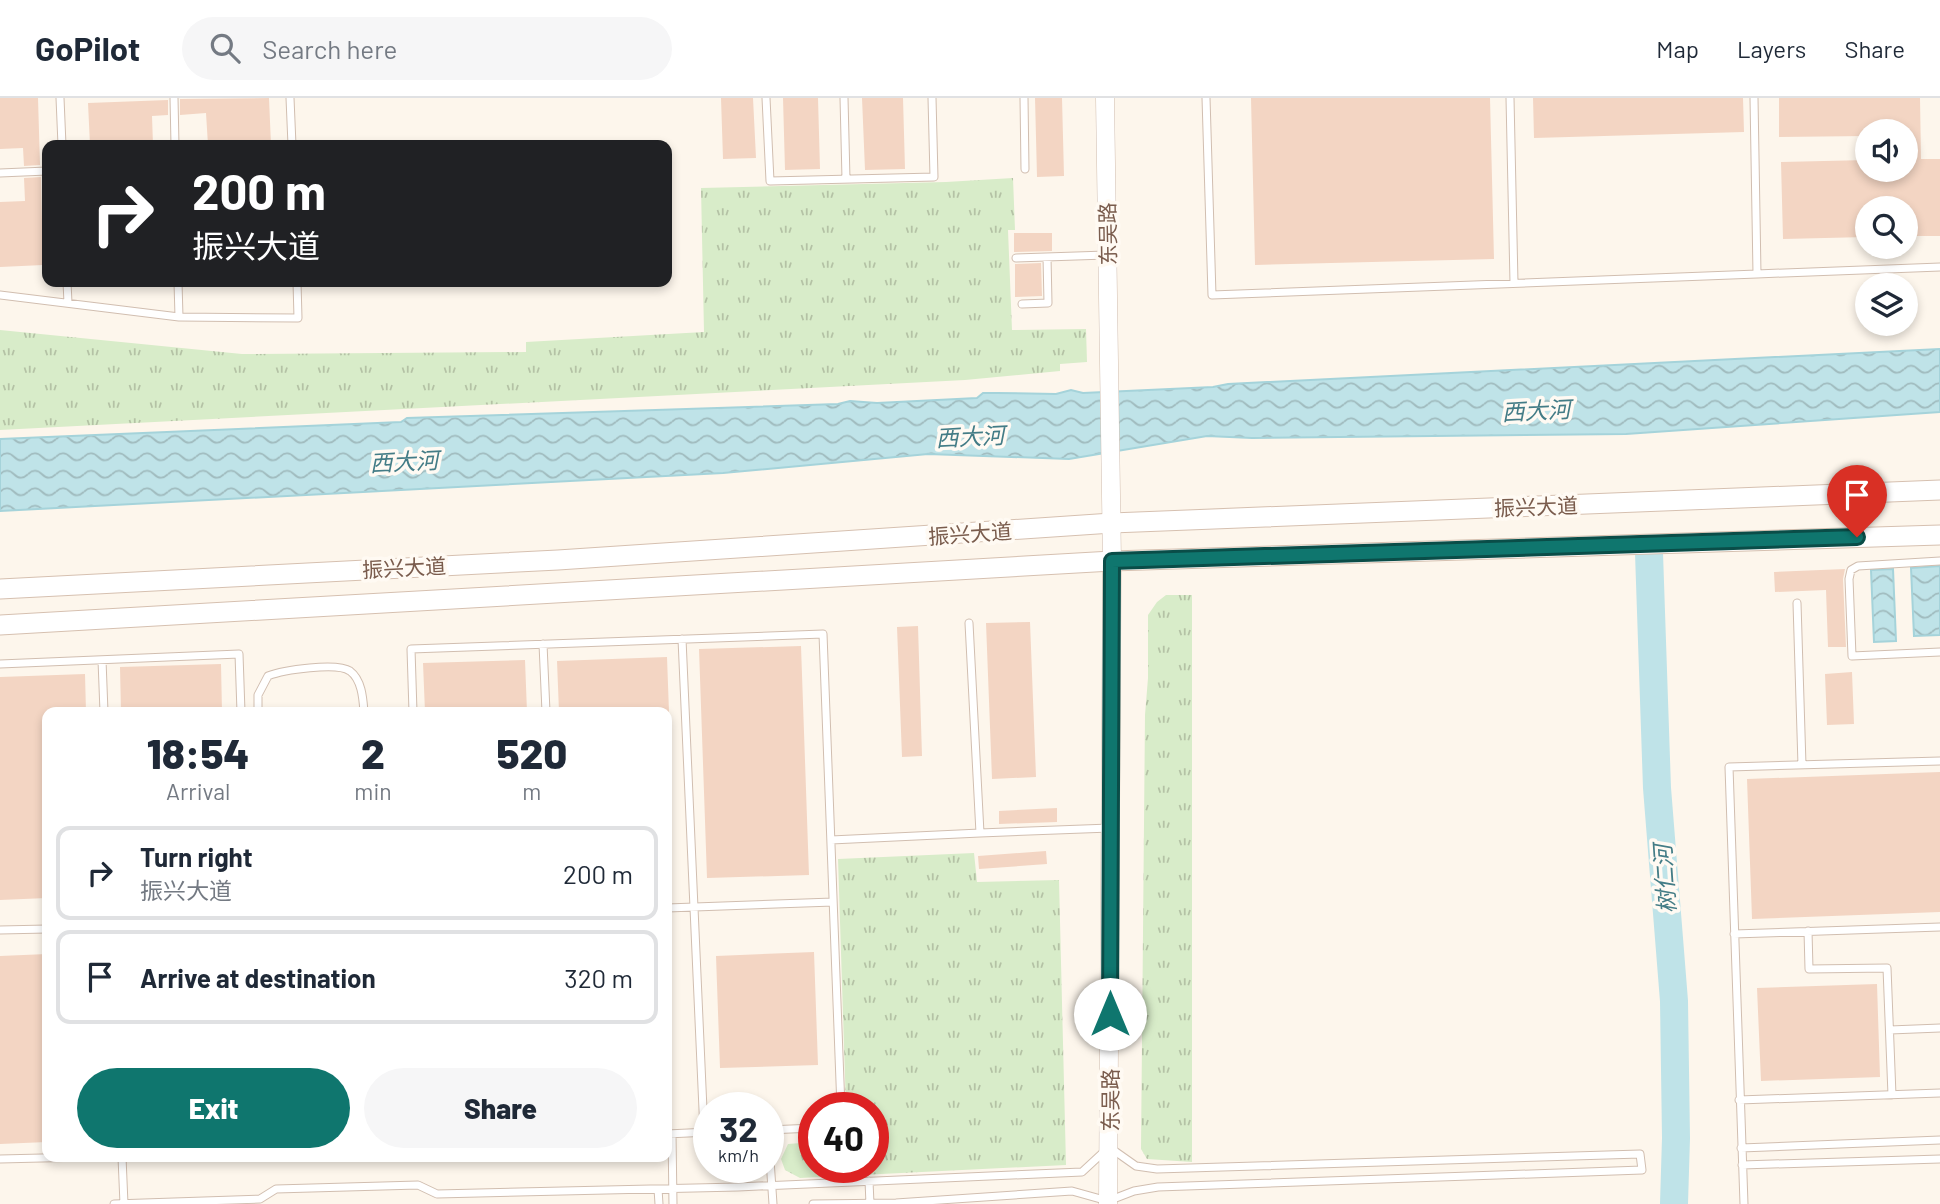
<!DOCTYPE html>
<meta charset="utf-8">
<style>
:root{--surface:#fff;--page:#f6f6f7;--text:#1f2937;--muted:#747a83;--line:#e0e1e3;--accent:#0f766e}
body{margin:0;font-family:Barlow,"Noto Sans SC",sans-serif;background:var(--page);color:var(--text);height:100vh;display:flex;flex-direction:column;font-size:26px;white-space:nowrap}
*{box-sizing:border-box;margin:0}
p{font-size:23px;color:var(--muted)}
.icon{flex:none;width:38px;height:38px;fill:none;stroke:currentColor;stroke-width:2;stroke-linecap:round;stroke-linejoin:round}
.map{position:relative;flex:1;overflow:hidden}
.side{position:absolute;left:42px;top:609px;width:630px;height:455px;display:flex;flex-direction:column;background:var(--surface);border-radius:14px;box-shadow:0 4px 10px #0003}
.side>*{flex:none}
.hud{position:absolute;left:42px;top:42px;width:630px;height:147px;border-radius:14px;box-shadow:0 4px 10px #0003;background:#202124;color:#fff;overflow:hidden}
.controls{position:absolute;left:1855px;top:21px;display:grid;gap:14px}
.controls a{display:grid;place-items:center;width:63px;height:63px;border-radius:50%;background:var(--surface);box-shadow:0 4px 10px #0003;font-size:35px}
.speed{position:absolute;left:693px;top:994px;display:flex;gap:14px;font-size:35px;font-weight:700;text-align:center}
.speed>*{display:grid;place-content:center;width:91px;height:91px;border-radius:50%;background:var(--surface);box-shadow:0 4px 10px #0003;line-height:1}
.speed small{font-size:18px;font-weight:400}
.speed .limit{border:10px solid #d22;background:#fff;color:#111}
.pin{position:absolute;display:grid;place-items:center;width:60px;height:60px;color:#fff;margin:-72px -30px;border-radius:50% 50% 50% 0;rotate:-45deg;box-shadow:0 0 7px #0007}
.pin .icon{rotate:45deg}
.me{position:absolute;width:77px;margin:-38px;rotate:0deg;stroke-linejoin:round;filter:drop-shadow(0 0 5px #0008)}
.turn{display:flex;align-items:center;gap:24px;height:147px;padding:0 35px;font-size:32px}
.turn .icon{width:91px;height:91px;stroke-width:2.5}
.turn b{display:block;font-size:49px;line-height:60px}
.eta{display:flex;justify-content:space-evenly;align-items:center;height:119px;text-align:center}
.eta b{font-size:42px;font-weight:800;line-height:49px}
.button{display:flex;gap:14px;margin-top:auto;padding:14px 35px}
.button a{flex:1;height:80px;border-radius:42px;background:var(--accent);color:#fff;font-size:28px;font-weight:800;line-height:80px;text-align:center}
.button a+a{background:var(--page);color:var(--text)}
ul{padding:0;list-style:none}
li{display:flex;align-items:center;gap:21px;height:94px;margin:0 14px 10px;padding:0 21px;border:4px solid var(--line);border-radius:14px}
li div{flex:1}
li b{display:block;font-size:26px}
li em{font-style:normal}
header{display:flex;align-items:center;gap:42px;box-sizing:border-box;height:98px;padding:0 35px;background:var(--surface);border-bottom:2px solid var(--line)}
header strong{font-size:33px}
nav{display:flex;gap:38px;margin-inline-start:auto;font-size:24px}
.search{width:490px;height:63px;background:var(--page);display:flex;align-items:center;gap:18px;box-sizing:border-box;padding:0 24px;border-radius:38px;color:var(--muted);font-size:26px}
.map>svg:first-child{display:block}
.grass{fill:url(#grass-tufts)}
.water{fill:url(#water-waves);stroke:#a5d3da;stroke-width:2}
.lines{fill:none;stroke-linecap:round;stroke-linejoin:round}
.river{stroke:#bfe3e8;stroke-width:28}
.building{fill:#f3d5c3}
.service-casing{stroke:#d1beb0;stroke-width:9}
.tertiary-casing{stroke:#d1beb0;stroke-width:19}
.secondary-casing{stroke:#d6c0b0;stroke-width:21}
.service{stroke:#fff;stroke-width:7}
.tertiary{stroke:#fff;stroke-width:18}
.secondary{stroke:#fff;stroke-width:19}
.route-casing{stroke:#0a4d48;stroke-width:18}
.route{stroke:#0f766e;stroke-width:12}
.labels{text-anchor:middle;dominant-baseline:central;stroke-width:7;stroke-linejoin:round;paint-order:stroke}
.street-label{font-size:21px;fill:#7a5c4d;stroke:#fffaf3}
.water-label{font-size:23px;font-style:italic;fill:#437c86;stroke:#fffaf3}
</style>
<header>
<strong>GoPilot</strong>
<div class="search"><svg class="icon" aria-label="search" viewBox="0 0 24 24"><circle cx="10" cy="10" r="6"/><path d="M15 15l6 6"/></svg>Search here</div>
<nav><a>Map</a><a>Layers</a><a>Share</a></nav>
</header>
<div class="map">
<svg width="1940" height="1106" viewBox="0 0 1940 1106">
<defs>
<pattern id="grass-tufts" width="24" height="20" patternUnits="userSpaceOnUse" patternTransform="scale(1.75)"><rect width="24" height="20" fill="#d8ecc9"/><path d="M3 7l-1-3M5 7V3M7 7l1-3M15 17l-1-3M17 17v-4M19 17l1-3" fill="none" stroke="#b4c2a5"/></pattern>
<pattern id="water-waves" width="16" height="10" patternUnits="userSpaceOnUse" patternTransform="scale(1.75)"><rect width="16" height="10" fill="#bfe3e8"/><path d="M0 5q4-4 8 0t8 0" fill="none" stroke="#a0bbbe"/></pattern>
</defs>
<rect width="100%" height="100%" fill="#fdf6ec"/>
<path class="grass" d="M1013 80 1015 132H1008L1012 232 1086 231 1087 264 1060 266V273L965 282 0 332V232L242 256 526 254V244L704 234 701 90 946 84Z
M1166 497H1192V1064L1147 1061 1141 1051 1145 617 1148 580V517L1157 504Z
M974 755 977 784 1059 782 1066 1067 800 1080 785 1072 781 1061 788 1046 814 1044V1069H873V1010H846L838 761Z"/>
<path class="water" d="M1940 251V314L1626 336 1252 340 1207 338 1069 361 928 356 723 375 0 413V341L401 324 407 320 838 306 850 303 877 305 977 300 983 295H997L1056 296 1071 292 1083 295 1213 289 1228 286Z
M1940 468V537L1914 538 1911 470Z
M1893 471 1896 543 1874 544 1871 472Z"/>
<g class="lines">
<path class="river" d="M1649 455 1657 690 1674 903 1676 1040 1674 1106"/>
</g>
<path class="building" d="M0 0H38L40 67 24 68 23 50 0 51Z
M269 0 271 47H208L206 15 180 17V1Z
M721 0H753L756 60 723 61Z
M783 0H818L820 71 785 72Z
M862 0H903L905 71 865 72Z
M1035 0H1062L1064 78 1037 79Z
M1251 0H1490L1494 161 1255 167Z
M1533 0H1743L1744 34 1534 40Z
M1779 0H1920L1921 61H1940V138H1906V110H1867V139L1783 141 1781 64 1867 62V72H1906V33H1867V38L1779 39Z
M168 2V17L152 18 153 47H90L88 5Z
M41 79 43 167 0 169V104L25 103 24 80Z
M1014 135H1052V153L1014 154Z
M1041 165 1042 198 1015 199V166Z
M1845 471 1843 481 1846 549H1828L1826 492 1775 494 1774 474Z
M1030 524 1036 679 992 681 986 525Z
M918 528 922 658 902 659 897 529Z
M801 548 809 777 707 780 699 551Z
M667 559 669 614H559L557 563Z
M525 562 527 614H425L423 565Z
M221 566 222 614H121L120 569Z
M1852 574 1854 626 1827 627 1825 576Z
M85 576 86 614H47V800L0 802V579Z
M1940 674V814L1752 821 1747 681Z
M1057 710V724L999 726V713Z
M1046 753 1047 766 979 771 978 758Z
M814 854 818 967 720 970 716 858Z
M47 856V1044L0 1046V858Z
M1877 886 1880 979 1761 983 1757 890Z"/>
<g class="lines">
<g class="service-casing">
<path id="service" d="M60 0 62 47
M174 0 175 47
M290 0 292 47
M766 0 770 83 934 79 932 0
M844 0 846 81
M1024 0 1025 71
M1206 0 1212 197 1757 176 1754 0
M1510 0 1514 185
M0 75 47 73
M1016 160 1106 157
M1757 176 1940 169
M67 184 68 205
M178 184 179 219
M0 197 179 219 298 220 297 184
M1022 206 1048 205 1047 159
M1940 463 1858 468 1851 472 1849 481 1852 558 1940 554
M1797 505 1802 667
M682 541 704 1034
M543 546 546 614
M102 562 104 614
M0 566 239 556 241 614
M258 614V597L268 578C283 572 337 564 350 573 362 582 363 601 364 614
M413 614 411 551 823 536 841 1010
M980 735 1110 730
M831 742 980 735 969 525
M667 810 833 804
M0 832 47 831
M1808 833 1809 871 1887 870 1892 997
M1734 836 1940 829
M1890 932 1940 930
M1739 1002 1940 995
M768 1032 773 1106
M768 1032 814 1030
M667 1036 709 1034
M672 1036 673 1106
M1741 1050 1940 1042
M122 1059 124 1106
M0 1061 84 1059
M1742 1067 1940 1061
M869 1083 870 1106
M658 1091 659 1106
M114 1106 260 1101 276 1091 418 1087 437 1096 738 1089 1082 1074 1109 1049 1136 1068 1157 1071 1640 1056 1642 1072 1158 1089 1134 1093 1108 1103 1072 1093 896 1105 813 1106
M1744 1106 1729 669 1940 663"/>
</g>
<g class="tertiary-casing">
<path id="tertiary" d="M1105 0 1112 463 1108 1106"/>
</g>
<g class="secondary-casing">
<path id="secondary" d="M0 491 558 462 1112 425 1940 392
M0 527 1112 463 1940 437"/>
</g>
<use href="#service" class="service"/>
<use href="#tertiary" class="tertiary"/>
<use href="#secondary" class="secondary"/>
</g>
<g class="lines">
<g class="route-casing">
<path id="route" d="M1110 916 1112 463 1857 439"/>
</g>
<use href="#route" class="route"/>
</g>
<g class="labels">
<g class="street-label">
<text transform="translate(1107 136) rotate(-91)">东吴路</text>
<text transform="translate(1536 408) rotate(-2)">振兴大道</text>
<text transform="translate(970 435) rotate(-4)">振兴大道</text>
<text transform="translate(404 469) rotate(-3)">振兴大道</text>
<text transform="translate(1109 1002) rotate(-90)">东吴路</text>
</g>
<g class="water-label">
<text transform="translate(1536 312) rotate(-3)">西大河</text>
<text transform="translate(970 338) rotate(-3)">西大河</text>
<text transform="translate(404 363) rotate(-3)">西大河</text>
<text transform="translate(1664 781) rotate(-94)">树仁河</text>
</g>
</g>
</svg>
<div class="controls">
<a><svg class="icon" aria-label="sound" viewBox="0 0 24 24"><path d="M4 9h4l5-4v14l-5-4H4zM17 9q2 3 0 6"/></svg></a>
<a><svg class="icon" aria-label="search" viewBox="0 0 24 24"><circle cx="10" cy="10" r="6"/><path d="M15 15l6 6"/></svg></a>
<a><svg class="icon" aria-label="layers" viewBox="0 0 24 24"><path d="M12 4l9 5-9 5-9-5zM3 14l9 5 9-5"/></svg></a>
</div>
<div class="speed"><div>32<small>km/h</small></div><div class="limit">40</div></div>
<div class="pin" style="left:1857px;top:439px;background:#d93025"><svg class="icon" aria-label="arrive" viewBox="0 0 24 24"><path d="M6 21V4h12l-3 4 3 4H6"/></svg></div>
<svg class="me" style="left:1110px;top:916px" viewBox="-20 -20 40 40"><circle r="19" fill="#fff"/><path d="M0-13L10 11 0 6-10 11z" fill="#0f766e"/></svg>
<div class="hud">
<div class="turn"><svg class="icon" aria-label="right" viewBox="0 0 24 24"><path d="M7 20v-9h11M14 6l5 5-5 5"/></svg><div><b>200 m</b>振兴大道</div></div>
</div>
<section class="side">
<div class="eta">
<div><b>18:54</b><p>Arrival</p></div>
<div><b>2</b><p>min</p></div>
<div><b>520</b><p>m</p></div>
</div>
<ul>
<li><svg class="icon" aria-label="right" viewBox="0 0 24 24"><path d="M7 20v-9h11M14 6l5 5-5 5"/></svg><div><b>Turn right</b><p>振兴大道</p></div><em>200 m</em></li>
<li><svg class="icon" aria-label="arrive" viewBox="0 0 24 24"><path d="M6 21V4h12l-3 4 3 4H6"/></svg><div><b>Arrive at destination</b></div><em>320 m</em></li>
</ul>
<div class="button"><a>Exit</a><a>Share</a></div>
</section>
</div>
